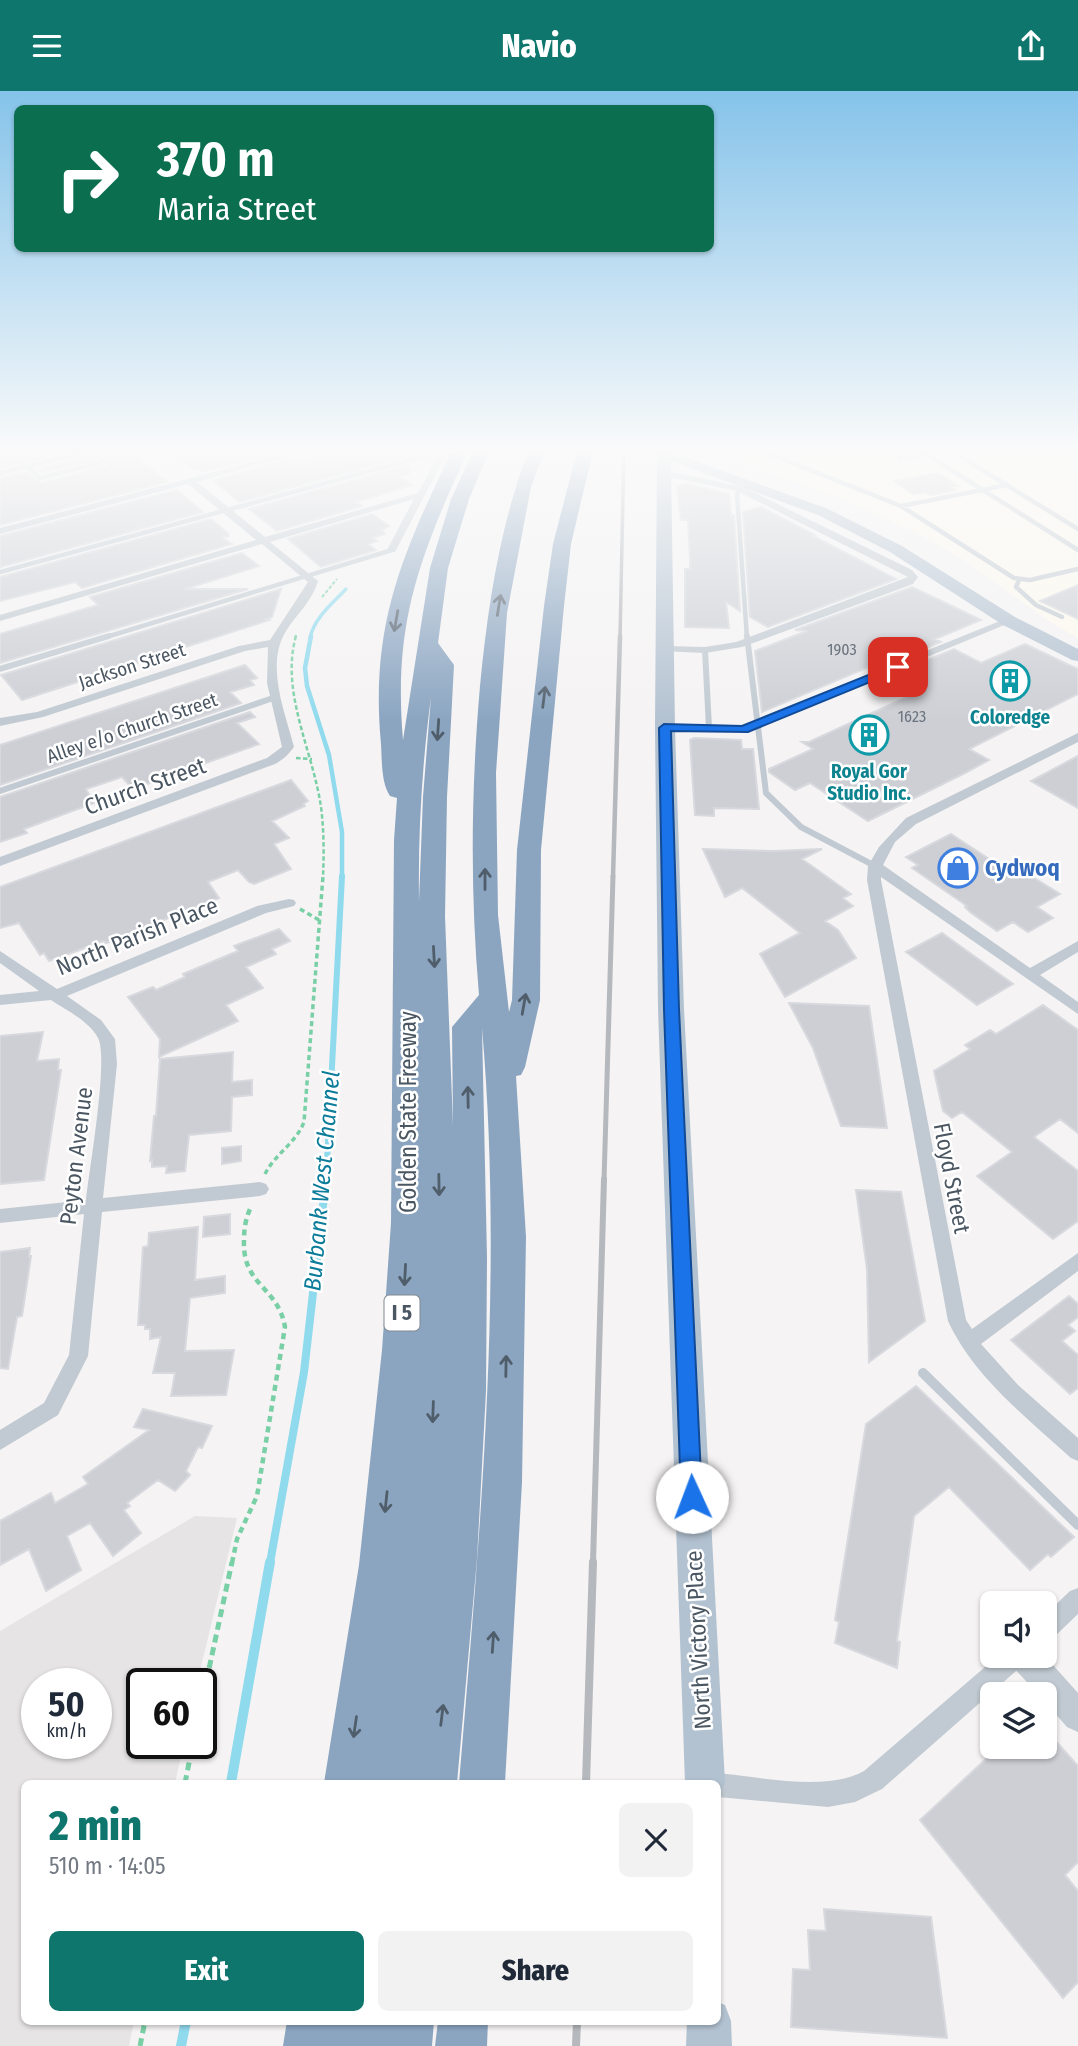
<!DOCTYPE html>
<meta charset="utf-8">
<style>
:root{--surface:#fff;--page:#f2f2f3;--text:#1f2937;--muted:#747a83;--accent:#0f766e}
body{margin:0;font-family:"Fira Sans Condensed",sans-serif;background:var(--page);color:var(--text);height:100vh;display:flex;flex-direction:column;font-size:26px;white-space:nowrap}
*{box-sizing:border-box;margin:0}
p{font-size:23px;color:var(--muted)}
.icon{flex:none;width:38px;height:38px;fill:none;stroke:currentColor;stroke-width:2;stroke-linecap:round;stroke-linejoin:round}
.map{position:relative;flex:1;overflow:hidden}
.drawer{position:absolute;left:21px;top:1689px;width:700px;height:245px;display:flex;flex-direction:column;background:var(--surface);border-radius:10px;box-shadow:0 2px 5px #0004}
.drawer>*{flex:none}
.guide{position:absolute;left:14px;top:14px;width:700px;height:147px;border-radius:10px;box-shadow:0 2px 5px #0004;background:#0b6e4f;color:#fff;overflow:hidden}
.buttons{position:absolute;left:980px;top:1500px;display:grid;gap:14px}
.buttons a{display:grid;place-items:center;width:77px;height:77px;border-radius:10px;background:var(--surface);box-shadow:0 2px 5px #0004;font-size:35px}
.speed{position:absolute;left:21px;top:1577px;display:flex;gap:14px;font-size:35px;font-weight:700;text-align:center}
.speed>*{display:grid;place-content:center;width:91px;height:91px;border-radius:50%;background:var(--surface);box-shadow:0 2px 5px #0004;line-height:1}
.speed small{font-size:18px;font-weight:400}
.speed .limit{border:4px solid #111;border-radius:10px;background:#fff;color:#111}
.pin{position:absolute;display:grid;place-items:center;width:60px;height:60px;color:#fff;margin:-30px;border-radius:14px;box-shadow:0 4px 10px #0006}
.me{position:absolute;width:77px;margin:-38px;rotate:358deg;stroke-linejoin:round;filter:drop-shadow(0 0 5px #0008)}
.turn{display:flex;align-items:center;gap:24px;height:147px;padding:0 28px;font-size:32px}
.turn .icon{width:91px;height:91px;stroke-width:2.5}
.turn b{display:block;font-size:49px;line-height:60px}
.round{display:grid;place-items:center;flex:none;width:74px;height:74px;border-radius:10px;background:var(--page)}
.summary{display:flex;align-items:center;justify-content:space-between;height:119px;padding:0 28px}
h1{font-size:42px;font-weight:800;line-height:52px;color:var(--accent)}
.action{display:flex;gap:14px;margin-top:auto;padding:14px 28px}
.action a{flex:1;height:80px;border-radius:10px;background:var(--accent);color:#fff;font-size:28px;font-weight:800;line-height:80px;text-align:center}
.action a+a{background:var(--page);color:var(--text)}
header{display:flex;justify-content:space-between;align-items:center;height:91px;padding:0 28px;background:var(--accent);color:#fff;font-size:32px;font-weight:800}
.map>svg:first-child{display:block}
.commercial{fill:#fdf9ef}
.education{fill:#e6e4e5;fill-rule:evenodd}
.lines{fill:none;stroke-linecap:round;stroke-linejoin:round}
.stream-far4{stroke:#90daee;stroke-width:3.5}
.stream-far3{stroke:#90daee;stroke-width:4.5}
.stream-far2{stroke:#90daee;stroke-width:6}
.stream-far1{stroke:#90daee;stroke-width:8}
.stream{stroke:#90daee;stroke-width:10}
.building{fill:#cdcfd5;stroke:#d7d9de;stroke-width:2}
.path-far4{stroke:#7ad0a6;stroke-width:2;stroke-dasharray:3.5 2;stroke-linecap:butt}
.path-far3{stroke:#7ad0a6;stroke-width:2.5;stroke-dasharray:4.5 2.5;stroke-linecap:butt}
.path-far2{stroke:#7ad0a6;stroke-width:3.5;stroke-dasharray:5 3.5;stroke-linecap:butt}
.path-far1{stroke:#7ad0a6;stroke-width:4.5;stroke-dasharray:6 4.5;stroke-linecap:butt}
.path{stroke:#7ad0a6;stroke-width:5;stroke-dasharray:8 5;stroke-linecap:butt}
.service-far2{stroke:#c1cad2;stroke-width:4.5}
.service-far1{stroke:#c1cad2;stroke-width:6}
.service{stroke:#c1cad2;stroke-width:10}
.minor{fill:#c1cad2;fill-rule:evenodd}
.tertiary{fill:#c1cad2;fill-rule:evenodd}
.primary{fill:#b3c2d1;fill-rule:evenodd}
.motorway{fill:#8ba5c1;fill-rule:evenodd}
.rail-far4{stroke:#b5b8bd;stroke-width:3.5}
.rail-far3{stroke:#b5b8bd;stroke-width:4.5}
.rail-far2{stroke:#b5b8bd;stroke-width:5}
.rail-far1{stroke:#b5b8bd;stroke-width:6}
.rail{stroke:#b5b8bd;stroke-width:8}
.oneway{stroke:#505e6b}
.route{fill:#1a73e8;stroke:#114b97;stroke-width:2}
.labels{text-anchor:middle;dominant-baseline:central;stroke-width:5;stroke-linejoin:round;paint-order:stroke}
.far-number-label{font-size:16px;fill:#6b747e}
.far-street-label{font-size:19px;fill:#4a5661;stroke:#fff}
.far-culture-label{font-size:19px;font-weight:bold;fill:#0d838f;stroke:#fff}
.shield{fill:#fff;stroke:#808990;stroke-width:2}
.shield-label{font-size:21px;font-weight:bold;fill:#4a5661}
.street-label{font-size:23px;fill:#4a5661;stroke:#fff}
.shop-label{font-size:23px;font-weight:bold;fill:#366cbe;stroke:#fff;text-anchor:start}
.water-label{font-size:24px;font-style:italic;fill:#0c7c9b;stroke:#fff}
</style>
<header><svg class="icon" aria-label="menu" viewBox="0 0 24 24"><path d="M4 6h16M4 12h16M4 18h16"/></svg>Navio<svg class="icon" aria-label="share" viewBox="0 0 24 24"><path d="M12 15V3M7 8l5-5 5 5M5 13v7h14v-7"/></svg></header>
<div class="map">
<svg width="1078" height="1955" viewBox="0 0 1078 1955">
<rect width="100%" height="100%" fill="#f5f3f3"/>
<path class="commercial" d="M694 356H1078V547L1050 531 958 465 921 444 840 407Z"/>
<path class="education" d="M195 1425 237 1427 197 1592H142V1652H184L175 1692H24V1930H134L129 1955H0V1540ZM37 1592H96V1652H37Z"/>
<g class="lines">
<path class="stream-far4" d="M310 547C314 527 333 512 346 498"/>
<path class="stream-far3" d="M311 545 305 577 307 595 329 664 342 741V786"/>
<path class="stream-far2" d="M326 1090 342 785"/>
<path class="stream-far1" d="M270 1472 304 1281 326 1088"/>
<path class="stream" d="M231 1692 270 1471
M181 1955 186 1930"/>
</g>
<path class="building" d="M0 356H28L38 368 0 377Z
M40 356H88L50 365Z
M93 356H125L167 391 0 434V387L26 381 41 392 107 375 108 368Z
M162 356H273L280 361 203 381 197 377 193 378Z
M341 356H426V360L239 411 213 389 290 368 298 373 347 360Z
M90 365 94 369 41 382 37 378Z
M412 373 407 376 412 380 410 382 399 385 413 394 356 411 362 415 277 440 249 418Z
M938 382 958 395 951 396 956 399 931 404 925 401 913 403 894 390Z
M686 393 729 403 731 425 734 424 740 520 726 511 729 537 685 536V478H690V467L688 429H681L677 395Z
M177 399 203 421 0 476V445Z
M761 416 815 444 813 445 896 488 768 536 750 526 743 421Z
M372 423 389 435 381 439 385 443 372 447 377 450 368 453 376 459 321 476 288 448Z
M211 428 228 442 229 445 223 447 232 453 82 497 75 491 0 510V486Z
M242 462 259 475 185 498H248L0 572V543L98 514 90 506Z
M1078 494V528L1040 510Z
M912 496 981 529 935 548 941 551 882 575 878 572 762 621 755 560 807 540 795 539Z
M281 498 272 526 266 528 269 529 22 609 1 584Z
M1025 553 1078 578V603L969 658 989 669 965 682 868 730 810 692 795 699 769 681V678L813 658 802 651H809L922 599 895 582 954 558 981 572Z
M245 574 257 587 250 589 254 594 230 601 241 612 0 694V654Z
M250 621 255 626 237 632 259 653 133 698 122 686 86 698 94 712 24 738 27 742 0 751V706Z
M694 647 741 649 742 658H753L759 718 714 717V725L695 724 690 649Z
M1078 665V717L1031 690Z
M291 689 308 710 303 713 305 715 272 730 289 747 274 753 291 778 254 793 249 791 238 779 208 791 219 807 106 852 104 850 49 870 44 862 40 864 19 832 0 837V796Z
M951 743 1006 779 1015 775 1060 803 1037 816 1053 827 1028 841 1013 831 997 840 970 821 965 816 967 815 912 777 918 774 906 766Z
M703 758 773 760 822 758 802 768 851 803 843 807 853 815 825 830 838 839 856 867 785 906 760 863 800 842 742 797 725 806Z
M279 838 290 850 272 858 276 863 246 876 263 897 226 914 238 930 159 966 160 948 128 906 153 896 156 899 185 886 183 883 238 860 234 855Z
M942 842 1013 893 977 914 906 861Z
M789 912 869 915 887 1037 841 1035 813 957Z
M1043 914 1078 939V1042L1060 1028 1034 1046 1078 1080V1130L1053 1148 977 1085 1012 1061 962 1021 952 1027 943 1020 934 980 970 958 965 954 990 939 996 943Z
M43 941 37 970 59 968 58 979H61L44 1089 0 1093V945Z
M233 961 232 991 252 989V1004L232 1006 231 1040 189 1044 185 1080 166 1082 167 1075 152 1076V1069L150 1070 154 1025H156L160 968Z
M241 1055V1070L222 1073V1057Z
M856 1099 901 1101 925 1230 869 1271 867 1178Z
M230 1123V1143L203 1146 204 1126Z
M198 1136 195 1189 225 1185V1202L190 1207 185 1260 234 1259 226 1304 171 1305 175 1282H153L161 1246 150 1248V1238H145V1234H138L143 1156 148 1155 149 1142Z
M30 1157 29 1165H31L22 1225 17 1226 8 1278 0 1277V1161Z
M1069 1205 1078 1213V1226L1068 1234 1075 1240 1062 1250 1078 1264V1297L1070 1303 1011 1249Z
M916 1295 1074 1446 1051 1466 1048 1463 1030 1479 949 1396 914 1425 897 1550 900 1551 897 1577 835 1552 839 1531 835 1529 866 1333Z
M143 1318 212 1335 202 1357 198 1356 186 1380 190 1384 175 1400 158 1389 127 1412 130 1415 124 1419 141 1442 113 1465 90 1432 67 1445 81 1479 46 1500 29 1458 0 1474V1430L51 1402 55 1412 88 1393 83 1386 149 1339 134 1336Z
M1045 1638 1078 1675V1771L1065 1784 1078 1800V1891L1063 1907 920 1729 999 1656H1045Z
M824 1818 931 1826 947 1947 791 1936 793 1878 810 1879 808 1839 826 1840Z"/>
<g class="lines">
<path class="path-far4" d="M322 506 337 488
M295 547 296 544"/>
<path class="path-far3" d="M296 545C280 601 313 660 321 716 324 739 324 763 323 786
M296 667 312 668"/>
<path class="path-far2" d="M300 818 319 829
M265 1083C275 1063 296 1052 304 1031L323 785"/>
<path class="path-far1" d="M232 1472 237 1448 257 1405 285 1236C278 1195 242 1195 244 1149 244 1137 246 1126 251 1116"/>
<path class="path" d="M201 1615 232 1471
M185 1692 193 1652
M140 1955 145 1930"/>
<path class="service-far2" d="M33 356 49 371
M284 356 293 363
M752 356 901 415 1014 487 1030 489 1078 478
M915 356 1078 459
M945 356 1078 438
M900 367 925 362
M0 382 91 360 104 371 40 387 28 376
M740 398 737 403 747 547
M901 415 1007 394
M0 481 443 360
M1019 489 1016 496 1036 514 1062 526
M103 547 392 459"/>
<path class="service-far1" d="M747 545 766 702 801 736 875 775
M705 559 709 637
M0 578 109 545
M0 700 276 606"/>
<path class="service" d="M923 1282 1078 1434"/>
<path class="minor" d="M310 356H323L197 391 265 446 418 402 442 356H450L395 461 387 459 414 408 270 451 318 490C313 509 296 524 286 540 265 574 285 621 294 656 288 664 284 668 275 673L0 775V766L267 667 282 656 267 592 268 556 245 560 43 626 0 635V627L37 621 239 555 270 549 308 491 262 453 0 530V524L256 449 188 393 0 443V437Z
M662 379 743 396 912 479 918 486 913 493 742 556 705 562 661 560 660 558 665 555 705 556 736 551 908 486 737 400 659 384V380Z
M1005 528 1014 530 748 640 665 641 659 637 665 633 742 634Z
M1078 642V651L916 733 895 751 883 774 1030 877 1078 850V861L1040 884 1078 911V923L881 786V789L966 1229 972 1238 1078 1162V1180L981 1253 1018 1294 1078 1347V1370L1071 1367C1025 1325 974 1286 948 1230L867 789 868 775 879 756 906 727Z
M289 808 294 809 296 812 294 815 266 822 67 905 101 929 115 948 117 973 103 1107 260 1091 266 1093 269 1098 266 1103 260 1105 102 1121 88 1265 58 1324 0 1359V1339L44 1312 69 1264 84 1123 0 1132V1118L86 1109C89 1080 109 967 98 947 89 930 66 919 51 909L0 914V904L39 900 0 872V860L57 898 257 815Z
M1078 1497V1523L1053 1547 1045 1550V1524L1070 1500Z
M999 1564H1028L1025 1572 882 1698 855 1711 828 1716 718 1706V1692H707L709 1685 718 1682C760 1686 828 1701 864 1680Z"/>
<path class="tertiary" d="M1008 1564H1044L1078 1602V1641L1067 1636 1045 1611V1603H1038L1012 1575Z"/>
<path class="primary" d="M638 356H671V361L828 418 902 455 1015 526 1078 558V570L1072 569 1003 534 890 461 818 424 671 370 675 637 684 918 725 1692 718 1707V1692H685L658 918 655 637 657 365Z
M718 1911 725 1914 731 1930 732 1955H686L687 1930H718Z"/>
<path class="motorway" d="M475 356H491L469 408 448 477 438 552 454 574 447 706 445 825 453 1035 452 936 479 904C470 800 471 699 480 595 488 514 500 432 530 356H546L531 396 507 522 496 682 498 824 509 921 512 909 517 759 544 515 553 453 578 356H594L571 453 564 515 541 759 540 909 525 976 521 984 516 985 526 1146 522 1391 505 1692H459C480 1441 504 1189 482 937L487 1167 486 1300 477 1468 457 1692H324L359 1474 382 1259 391 1132 394 749 397 707 390 705C381 692 382 668 381 653 370 537 401 465 450 364L458 359 464 361 466 364C419 468 393 532 403 649L430 477 451 408ZM431 606 423 706 419 810C418 741 422 674 431 606Z
M636 356H654L646 361Z
M287 1930H434L432 1955H283Z
M438 1930H488L487 1955H435Z"/>
<path class="rail-far4" d="M620 547 624 356"/>
<path class="rail-far3" d="M613 786 620 545"/>
<path class="rail-far2" d="M604 1090 613 785"/>
<path class="rail-far1" d="M593 1472 604 1088"/>
<path class="rail" d="M586 1692 593 1471
M576 1955 577 1930"/>
</g>
<defs><path id="oneway-shaft" d="M-6 0H5M1.5-3L5.5 0L1.5 3" fill="none" stroke-width="1.6" stroke-linecap="round" stroke-linejoin="round" transform="scale(1.75)"/></defs>
<g class="oneway">
<use href="#oneway-shaft" transform="translate(499 514) rotate(-81)"/>
<use href="#oneway-shaft" transform="translate(396 530) rotate(100)"/>
<use href="#oneway-shaft" transform="translate(544 606) rotate(-83)"/>
<use href="#oneway-shaft" transform="translate(438 639) rotate(94)"/>
<use href="#oneway-shaft" transform="translate(485 788) rotate(-90)"/>
<use href="#oneway-shaft" transform="translate(434 866) rotate(87)"/>
<use href="#oneway-shaft" transform="translate(524 913) rotate(-80)"/>
<use href="#oneway-shaft" transform="translate(468 1006) rotate(-91)"/>
<use href="#oneway-shaft" transform="translate(439 1094) rotate(89)"/>
<use href="#oneway-shaft" transform="translate(405 1184) rotate(93)"/>
<use href="#oneway-shaft" transform="translate(506 1275) rotate(-89)"/>
<use href="#oneway-shaft" transform="translate(433 1321) rotate(92)"/>
<use href="#oneway-shaft" transform="translate(386 1411) rotate(96)"/>
<use href="#oneway-shaft" transform="translate(493 1551) rotate(-86)"/>
<use href="#oneway-shaft" transform="translate(442 1624) rotate(-83)"/>
<use href="#oneway-shaft" transform="translate(355 1636) rotate(98)"/>
</g>
<linearGradient id="sky" x2="0" y2="1"><stop stop-color="#85c3ea"/><stop offset="0.57" stop-color="#fafafa"/><stop offset="1" stop-color="#fafafa" stop-opacity="0"/></linearGradient>
<rect width="1078" height="630" fill="url(#sky)"/>
<path class="route" d="M898 572 904 576 902 578 748 641 671 640 679 918 702 1406 699 1413 692 1416 684 1413 681 1406 664 918 659 637 664 633 742 635Z"/>
<defs>
<g id="building-ring" transform="scale(2.0125)"><circle r="9.5" fill="#fff" stroke="#0f9aa8" stroke-width="1.5"/><path d="M-4-6H4V6H1V3H-1V6H-4ZM-2.5-4.3h1.7v1.8h-1.7ZM.8-4.3h1.7v1.8H.8ZM-2.5-1h1.7V.8h-1.7ZM.8-1h1.7V.8H.8Z" fill="#0f9aa8"/></g>
<g id="shop-ring" transform="scale(2.0125)"><circle r="9.5" fill="#fff" stroke="#3f7fe0" stroke-width="1.5"/><path d="M-5-2.5h2.3a2.7 3.5 0 0 1 5.4 0H5L5.5 6h-11ZM-1.5-2.5h3a1.5 2.3 0 0 0-3 0Z" fill="#3f7fe0"/></g>
</defs>
<g fill-rule="evenodd">
<use href="#building-ring" x="1010" y="590"/>
<use href="#building-ring" x="869" y="644"/>
<use href="#shop-ring" x="958" y="777"/>
</g>
<g class="labels">
<g class="far-number-label">
<text x="842" y="558">1903</text>
<text x="912" y="625">1623</text>
</g>
<g class="far-street-label">
<text transform="translate(132 575) rotate(-18)">Jackson Street</text>
<text transform="translate(132 637) rotate(-19)">Alley e/o Church Street</text>
</g>
<g class="far-culture-label">
<text x="1010" y="626">Coloredge</text>
<text x="869" y="680">Royal Gor<tspan x="869" dy="22">Studio Inc.</tspan></text>
</g>
<rect class="shield" x="384.5" y="1204.5" width="35" height="35" rx="5"/>
<g class="shield-label">
<text x="402" y="1222">I 5</text>
</g>
<g class="street-label">
<text transform="translate(145 695) rotate(-20)">Church Street</text>
<text transform="translate(137 845) rotate(-22)">North Parish Place</text>
<text transform="translate(408 1021) rotate(-90)">Golden State Freeway</text>
<text transform="translate(76 1065) rotate(-83)">Peyton Avenue</text>
<text transform="translate(952 1087) rotate(79)">Floyd Street</text>
<text transform="translate(698 1549) rotate(-93)">North Victory Place</text>
</g>
<g class="shop-label">
<text x="985" y="777">Cydwoq</text>
</g>
<g class="water-label">
<text transform="translate(322 1090) rotate(-85)">Burbank West Channel</text>
</g>
</g>
</svg>
<div class="buttons">
<a><svg class="icon" aria-label="sound" viewBox="0 0 24 24"><path d="M4 9h4l5-4v14l-5-4H4zM17 9q2 3 0 6"/></svg></a>
<a><svg class="icon" aria-label="layers" viewBox="0 0 24 24"><path d="M12 4l9 5-9 5-9-5zM3 14l9 5 9-5"/></svg></a>
</div>
<div class="speed"><div>50<small>km/h</small></div><div class="limit">60</div></div>
<div class="pin" style="left:898px;top:576px;background:#d93025"><svg class="icon" aria-label="arrive" viewBox="0 0 24 24"><path d="M6 21V4h12l-3 4 3 4H6"/></svg></div>
<svg class="me" style="left:692px;top:1406px" viewBox="-20 -20 40 40"><circle r="19" fill="#fff"/><path d="M0-13L10 11 0 6-10 11z" fill="#1a73e8"/></svg>
<div class="guide">
<div class="turn"><svg class="icon" aria-label="right" viewBox="0 0 24 24"><path d="M7 20v-9h11M14 6l5 5-5 5"/></svg><div><b>370 m</b>Maria Street</div></div>
</div>
<section class="drawer">
<div class="summary"><div><h1>2 min</h1><p>510 m · 14:05</p></div><a class="round"><svg class="icon" aria-label="close" viewBox="0 0 24 24"><path d="M6 6l12 12M18 6L6 18"/></svg></a></div>
<div class="action"><a>Exit</a><a>Share</a></div>
</section>
</div>
